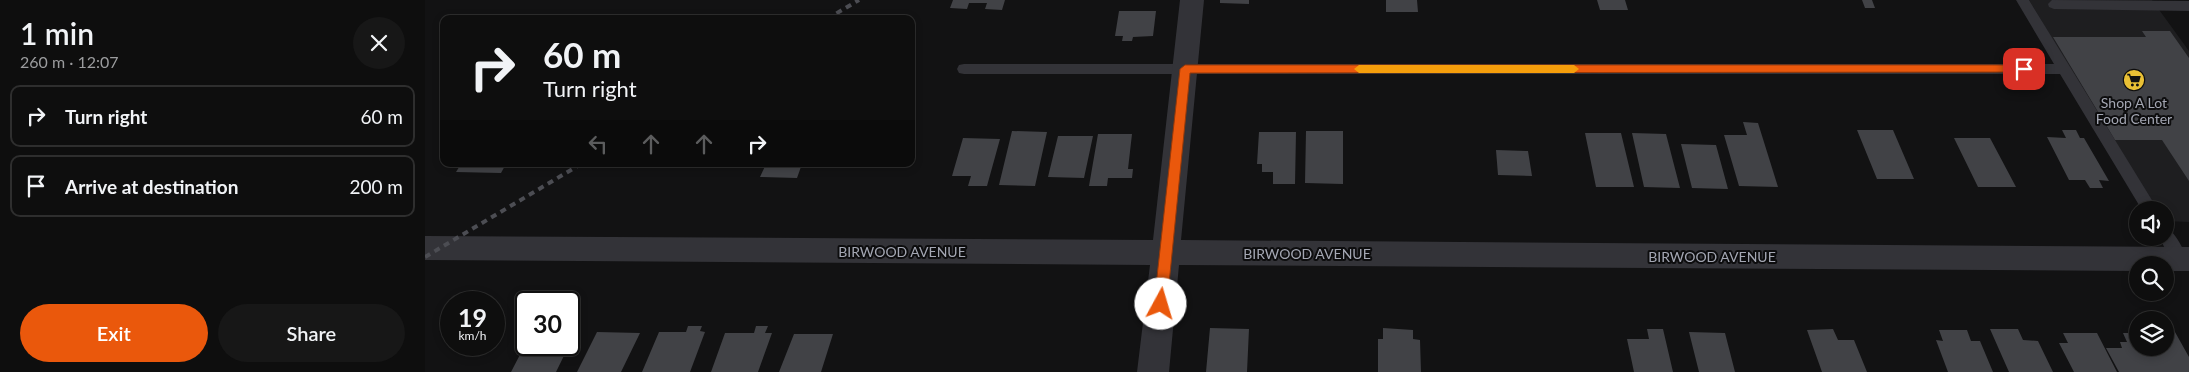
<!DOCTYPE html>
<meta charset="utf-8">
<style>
:root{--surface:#0e0e0e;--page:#171717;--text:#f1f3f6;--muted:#9b9c9e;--line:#2e2e2e;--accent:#ea580c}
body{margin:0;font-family:Lato,sans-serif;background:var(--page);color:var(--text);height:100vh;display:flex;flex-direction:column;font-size:19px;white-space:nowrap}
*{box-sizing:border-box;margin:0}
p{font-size:16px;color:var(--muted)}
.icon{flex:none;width:28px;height:28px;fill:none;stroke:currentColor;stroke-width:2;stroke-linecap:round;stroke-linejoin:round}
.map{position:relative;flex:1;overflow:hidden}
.drawer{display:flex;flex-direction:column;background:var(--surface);width:425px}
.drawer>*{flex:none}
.guide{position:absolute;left:15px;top:15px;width:475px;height:152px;border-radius:10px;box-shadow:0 2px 8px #0003,0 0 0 1px var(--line);background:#0e0e0e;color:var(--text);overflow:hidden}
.buttons{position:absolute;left:1704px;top:201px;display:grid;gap:10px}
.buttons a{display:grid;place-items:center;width:45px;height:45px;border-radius:50%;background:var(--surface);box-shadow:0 2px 8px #0003,0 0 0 1px var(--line);font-size:25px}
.speed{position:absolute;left:15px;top:291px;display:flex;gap:10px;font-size:25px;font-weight:700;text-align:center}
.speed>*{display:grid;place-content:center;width:65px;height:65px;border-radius:50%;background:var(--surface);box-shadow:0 2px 8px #0003,0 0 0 1px var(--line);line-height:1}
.speed small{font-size:12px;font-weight:400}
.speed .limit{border:2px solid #111;border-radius:8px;background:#fff;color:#111}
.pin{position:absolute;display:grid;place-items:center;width:42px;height:42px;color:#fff;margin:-21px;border-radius:10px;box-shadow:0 2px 8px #0006}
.me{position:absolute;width:55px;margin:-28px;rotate:6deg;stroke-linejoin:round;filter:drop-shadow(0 0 4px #0008)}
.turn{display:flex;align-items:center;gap:18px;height:105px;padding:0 20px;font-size:22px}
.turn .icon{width:65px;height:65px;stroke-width:2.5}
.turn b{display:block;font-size:35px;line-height:42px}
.lanes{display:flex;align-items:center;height:48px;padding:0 20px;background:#0003;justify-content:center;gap:25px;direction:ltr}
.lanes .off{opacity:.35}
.round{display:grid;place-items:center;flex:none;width:52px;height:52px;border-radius:26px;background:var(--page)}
.overview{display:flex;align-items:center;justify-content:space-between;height:85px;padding:0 20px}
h1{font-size:30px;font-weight:600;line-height:38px}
.cta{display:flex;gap:10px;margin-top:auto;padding:10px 20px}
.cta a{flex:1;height:58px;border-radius:30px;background:var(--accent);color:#fff;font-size:20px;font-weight:600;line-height:58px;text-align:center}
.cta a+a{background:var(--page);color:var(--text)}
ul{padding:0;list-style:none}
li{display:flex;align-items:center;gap:15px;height:62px;margin:0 10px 8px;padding:0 10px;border:2px solid var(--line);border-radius:10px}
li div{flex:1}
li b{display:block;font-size:19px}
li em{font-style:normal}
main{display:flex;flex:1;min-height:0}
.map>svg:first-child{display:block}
.built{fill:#1e1e20}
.building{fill:#414246}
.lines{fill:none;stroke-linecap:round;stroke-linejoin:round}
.lane{fill:#333338;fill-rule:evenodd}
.street{fill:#333338;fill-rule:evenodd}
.rail{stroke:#4c4d53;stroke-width:4;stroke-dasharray:6 5;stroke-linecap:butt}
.route{fill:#ea580c;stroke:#983908}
.slow{fill:#f59e0b}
.labels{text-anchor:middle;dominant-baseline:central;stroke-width:4;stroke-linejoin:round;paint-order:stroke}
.poi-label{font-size:14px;fill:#a4a7b3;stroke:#0d0d0e}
.street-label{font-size:14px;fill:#a4a7b3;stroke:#0d0d0e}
</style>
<main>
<section class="drawer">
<div class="overview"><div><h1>1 min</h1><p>260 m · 12:07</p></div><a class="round"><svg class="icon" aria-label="close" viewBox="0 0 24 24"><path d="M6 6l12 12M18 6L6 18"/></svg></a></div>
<ul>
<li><svg class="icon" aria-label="right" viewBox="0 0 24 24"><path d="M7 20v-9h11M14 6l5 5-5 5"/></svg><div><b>Turn right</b></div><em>60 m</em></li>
<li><svg class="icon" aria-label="arrive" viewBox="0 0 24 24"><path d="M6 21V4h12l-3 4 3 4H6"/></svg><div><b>Arrive at destination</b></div><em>200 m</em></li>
</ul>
<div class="cta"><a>Exit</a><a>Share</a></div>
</section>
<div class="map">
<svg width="1764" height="372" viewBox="0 0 1764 372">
<rect width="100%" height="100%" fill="#121213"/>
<path class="built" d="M1604 0H1727L1764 51V222L1740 221V210H1731Z"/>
<path class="building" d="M528 0H580L577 10 560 9 562 3H544L542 9 525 8Z
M795 0H824V4L795 3Z
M961 0H992L993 12H961Z
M1172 0H1200L1203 10H1175Z
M1437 0H1447L1450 8H1440Z
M694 11H731L728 36 708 37 707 41H697L698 36H690Z
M1717 31H1745L1764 58V181L1737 140H1690L1628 37H1721Z
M1318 122 1333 123 1353 187 1314 186 1299 135H1322Z
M1432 130H1468L1489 179H1452Z
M1637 130H1651L1655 138H1659L1684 181 1674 180 1678 188H1665L1660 180H1644L1622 137 1641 138Z
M587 131 622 132 610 186 574 185Z
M881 131H918V184L880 183Z
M834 132H871L870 184H848V172H837V164H832Z
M1160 133H1196L1209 187H1171Z
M1207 133 1241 134 1255 188 1219 187Z
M673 134H707L703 169H708L707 178H683L682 186H664Z
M633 136H668L659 178 623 177Z
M538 138 575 139 562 186H543L546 176H527Z
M1529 138H1565L1591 187H1553Z
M1256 144 1291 145 1303 189 1267 188Z
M1071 150 1103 151 1107 176 1073 175Z
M36 164H81L76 173 31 172Z
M341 164H377L372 178 335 177Z
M1720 316H1741L1764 357V372H1694L1681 348H1697L1695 342H1702L1698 333H1712V348H1740V320H1722Z
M144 321H156L131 372H86L100 345H144Z
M263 326H277L275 331 280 332 265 372H217L234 332H261Z
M331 326H343L340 333H347L333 372H286L300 333H329Z
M785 328 824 329 822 372H781Z
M958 328 988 330V339L995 340 996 372H953V339H958Z
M1222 329H1238L1248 372H1209L1202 339H1224Z
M1408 329 1413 340H1429L1442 372H1397L1382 330Z
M1565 329H1593L1598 340 1613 341 1628 372H1584Z
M1514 330H1542L1546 341H1555L1568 372H1523L1511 340 1518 341Z
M172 332 215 333 196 372H152Z
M1264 332 1300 333 1310 372H1274Z
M1638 333H1672L1692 372H1649L1634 343H1643Z
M369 334H408L396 372H354Z"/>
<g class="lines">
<path class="lane" d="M1591 0H1604L1733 210H1717L1635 74H539L534 73 532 69 534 65 539 64H1629Z
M1627 0 1764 1V11L1629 9 1624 7 1623 4Z
M1740 227C1750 231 1758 249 1763 259L1761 264C1747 269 1741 249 1735 239L1740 238Z"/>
<path class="street" d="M755 0H779L756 240 1764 247V271H1740V265H1712V271L754 265 744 372H712L725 265 0 260V236L728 240Z"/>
<path class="rail" d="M402 19 434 0
M0 257 156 164"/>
</g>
<path class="route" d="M760 65H1599L1604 69 1599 72 765 73 742 304 740 307 736 309 731 307 729 304 755 69Z"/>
<path class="slow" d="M934 65H1149L1154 69 1149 73H934L929 69Z"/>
<defs>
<g id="supermarket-disc" transform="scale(1.125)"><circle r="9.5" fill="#e9c035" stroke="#0d0d0e"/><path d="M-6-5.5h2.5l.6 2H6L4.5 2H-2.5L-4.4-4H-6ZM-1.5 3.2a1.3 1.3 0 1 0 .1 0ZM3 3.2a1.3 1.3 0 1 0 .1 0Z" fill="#111"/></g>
</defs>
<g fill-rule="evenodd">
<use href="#supermarket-disc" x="1709" y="80"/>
</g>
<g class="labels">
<g class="poi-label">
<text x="1709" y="102">Shop A Lot<tspan x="1709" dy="16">Food Center</tspan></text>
</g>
<g class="street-label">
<text x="477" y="251">BIRWOOD AVENUE</text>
<text x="882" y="253">BIRWOOD AVENUE</text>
<text x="1287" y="256">BIRWOOD AVENUE</text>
</g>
</g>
</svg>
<div class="buttons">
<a><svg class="icon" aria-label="sound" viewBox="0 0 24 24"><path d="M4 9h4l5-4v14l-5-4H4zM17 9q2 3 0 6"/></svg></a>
<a><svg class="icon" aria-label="search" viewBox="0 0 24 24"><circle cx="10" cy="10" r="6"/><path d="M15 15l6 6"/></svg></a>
<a><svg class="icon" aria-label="layers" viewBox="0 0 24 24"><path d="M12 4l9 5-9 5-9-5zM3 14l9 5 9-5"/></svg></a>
</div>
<div class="speed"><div>19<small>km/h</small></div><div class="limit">30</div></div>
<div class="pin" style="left:1599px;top:69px;background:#d93025"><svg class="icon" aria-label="arrive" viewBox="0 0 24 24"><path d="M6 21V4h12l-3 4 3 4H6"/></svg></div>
<svg class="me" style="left:736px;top:304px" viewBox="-20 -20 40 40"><circle r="19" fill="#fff"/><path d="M0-13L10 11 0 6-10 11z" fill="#ea580c"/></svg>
<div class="guide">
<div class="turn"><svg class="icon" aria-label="right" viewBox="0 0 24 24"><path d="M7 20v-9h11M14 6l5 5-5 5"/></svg><div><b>60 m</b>Turn right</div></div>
<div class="lanes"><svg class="icon off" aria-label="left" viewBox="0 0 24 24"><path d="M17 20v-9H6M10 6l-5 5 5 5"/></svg><svg class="icon off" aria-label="ahead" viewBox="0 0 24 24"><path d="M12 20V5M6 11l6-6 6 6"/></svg><svg class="icon off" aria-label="ahead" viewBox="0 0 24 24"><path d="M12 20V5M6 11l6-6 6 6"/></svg><svg class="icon" aria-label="right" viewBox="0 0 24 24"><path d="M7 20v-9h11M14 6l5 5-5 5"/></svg></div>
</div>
</div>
</main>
